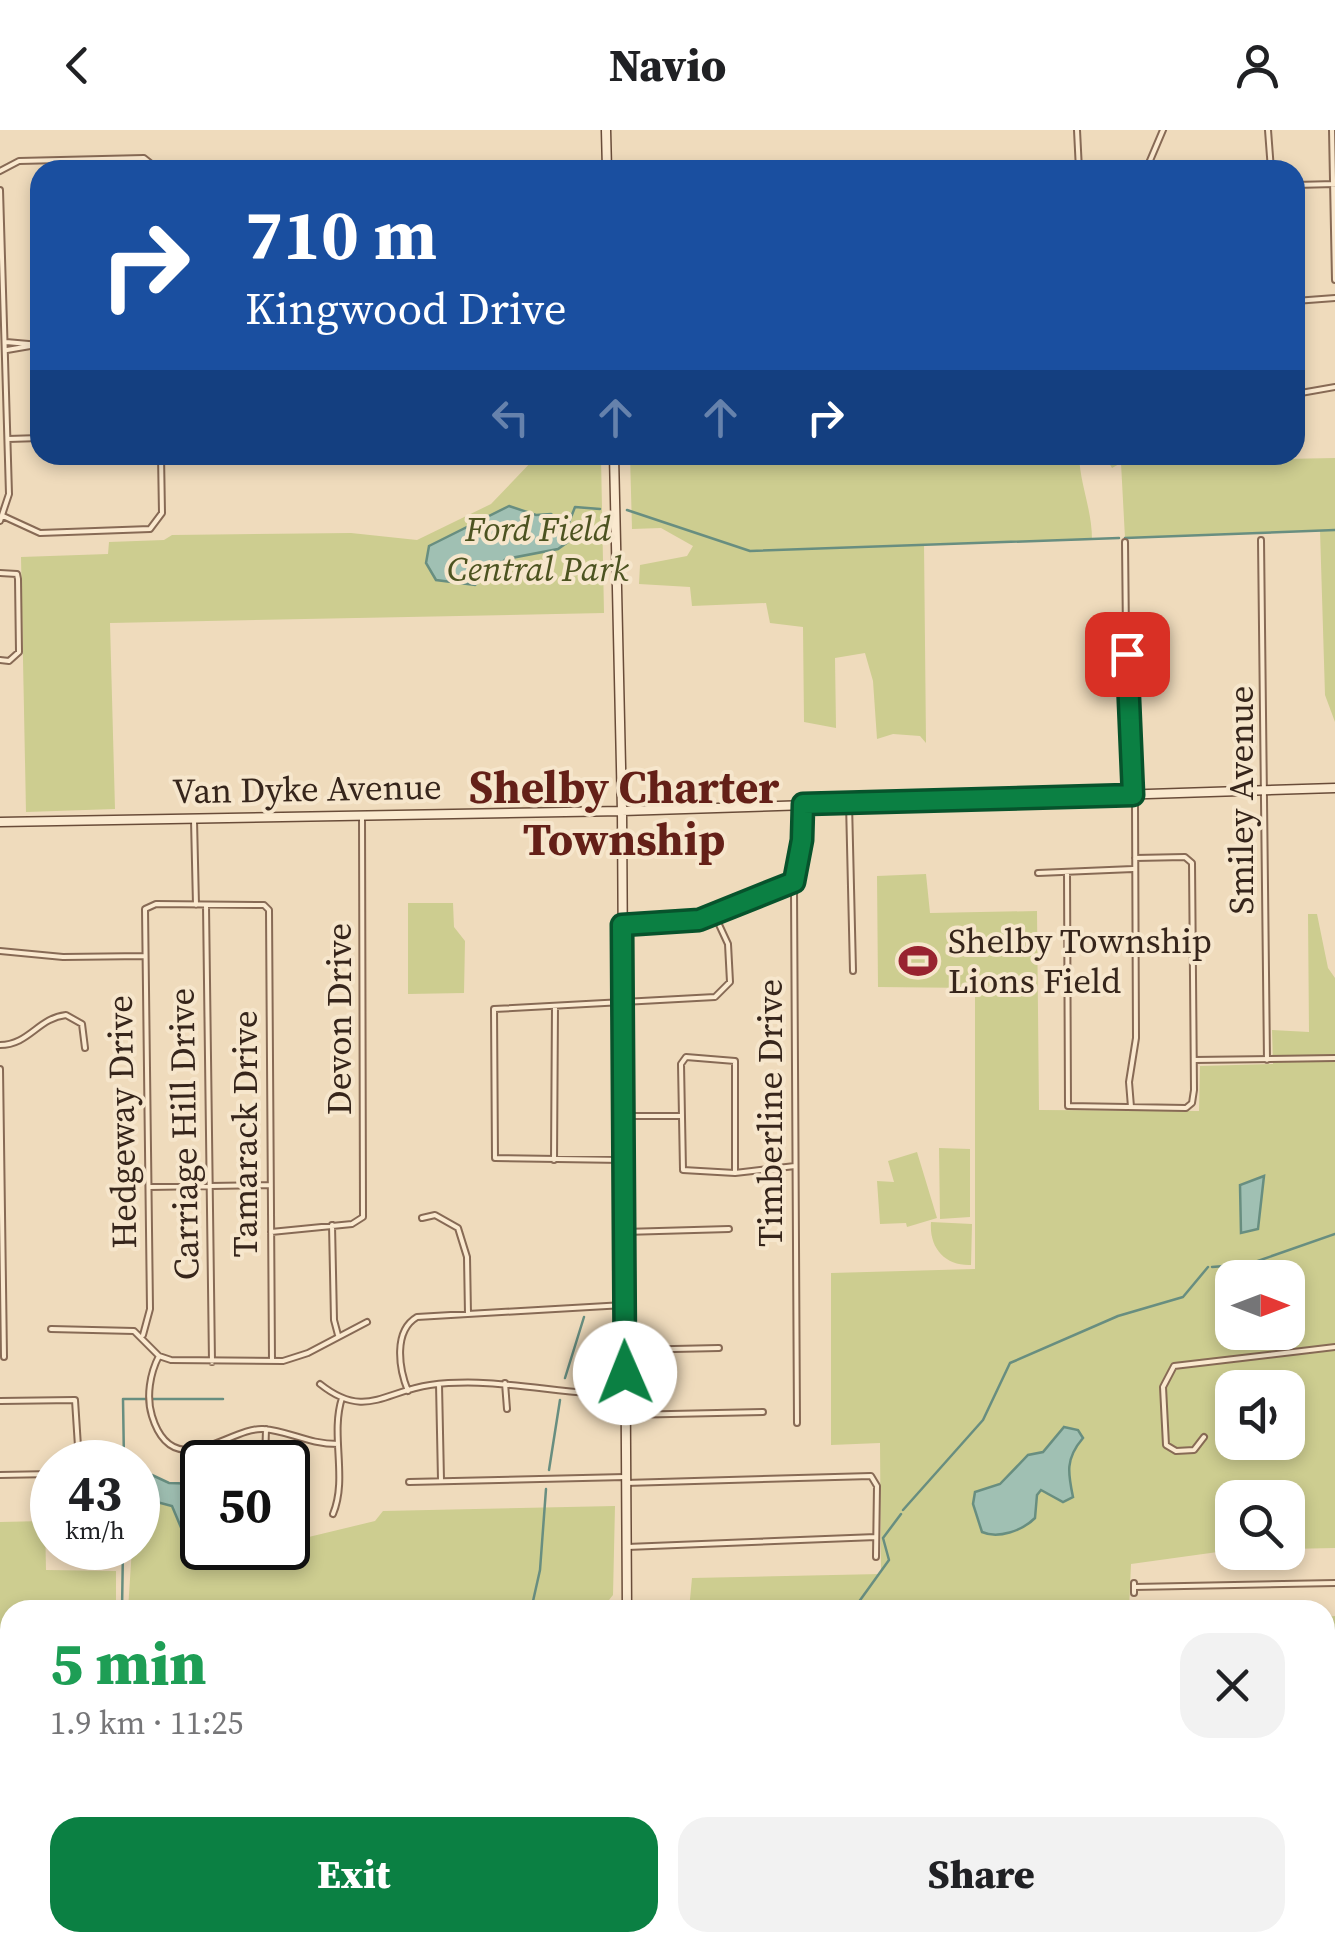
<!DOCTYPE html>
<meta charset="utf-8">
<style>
:root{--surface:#fff;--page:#f2f2f2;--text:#202124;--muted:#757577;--accent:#0b8043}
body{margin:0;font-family:"Source Serif 4",serif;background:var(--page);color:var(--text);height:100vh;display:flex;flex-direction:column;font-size:38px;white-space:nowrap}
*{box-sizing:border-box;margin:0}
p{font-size:32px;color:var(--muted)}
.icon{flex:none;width:55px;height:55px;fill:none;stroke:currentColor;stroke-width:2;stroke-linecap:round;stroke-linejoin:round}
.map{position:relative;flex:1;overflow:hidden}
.side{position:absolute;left:0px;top:1470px;width:1335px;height:352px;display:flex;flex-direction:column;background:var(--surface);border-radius:30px 30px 0 0;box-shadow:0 5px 15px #0003}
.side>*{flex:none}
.hud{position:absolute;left:30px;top:30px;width:1275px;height:305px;border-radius:30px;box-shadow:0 5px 15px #0003;background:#1a4fa0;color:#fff;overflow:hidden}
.needle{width:65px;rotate:90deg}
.tools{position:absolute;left:1215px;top:1130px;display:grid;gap:20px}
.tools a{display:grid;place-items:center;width:90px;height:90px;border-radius:20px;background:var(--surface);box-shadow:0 5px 15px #0003;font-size:50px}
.speed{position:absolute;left:30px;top:1310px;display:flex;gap:20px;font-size:50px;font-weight:700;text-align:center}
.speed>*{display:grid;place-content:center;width:130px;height:130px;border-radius:50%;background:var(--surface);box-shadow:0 5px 15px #0003;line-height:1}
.speed small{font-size:25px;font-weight:400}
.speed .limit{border:5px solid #111;border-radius:15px;background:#fff;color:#111}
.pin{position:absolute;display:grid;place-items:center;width:85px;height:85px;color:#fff;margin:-42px;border-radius:20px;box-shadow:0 5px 15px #0006}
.me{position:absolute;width:110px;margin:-55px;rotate:359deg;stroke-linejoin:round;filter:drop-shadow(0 0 8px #0008)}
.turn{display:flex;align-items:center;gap:35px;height:210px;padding:0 50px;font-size:45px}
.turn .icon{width:130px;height:130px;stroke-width:2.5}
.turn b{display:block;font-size:70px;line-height:85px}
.lanes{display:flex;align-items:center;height:95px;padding:0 50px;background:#0003;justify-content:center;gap:50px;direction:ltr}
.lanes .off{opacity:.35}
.round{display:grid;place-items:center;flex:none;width:105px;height:105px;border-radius:30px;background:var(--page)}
.summary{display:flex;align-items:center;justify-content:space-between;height:170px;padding:0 50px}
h1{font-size:60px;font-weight:800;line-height:75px;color:#1e9e55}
.cta{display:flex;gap:20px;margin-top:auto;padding:20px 50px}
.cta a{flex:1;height:115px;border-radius:30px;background:var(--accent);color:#fff;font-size:40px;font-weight:800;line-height:115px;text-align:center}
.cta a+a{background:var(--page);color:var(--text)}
header{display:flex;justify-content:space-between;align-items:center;height:130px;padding:0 50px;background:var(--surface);font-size:45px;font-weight:800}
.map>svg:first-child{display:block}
.green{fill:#cdcd90;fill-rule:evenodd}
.water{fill:#a0c0b3;stroke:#688e80;stroke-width:2.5}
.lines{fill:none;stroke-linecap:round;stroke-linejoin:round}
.stream{stroke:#688e80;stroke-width:2.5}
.minor-casing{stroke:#876a55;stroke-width:8}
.tertiary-casing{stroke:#876a55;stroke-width:10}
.secondary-casing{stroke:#694c39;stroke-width:11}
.motorway-casing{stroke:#54392a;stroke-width:15}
.minor{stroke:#fae9cf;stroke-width:4}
.tertiary{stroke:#fae9cf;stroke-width:6}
.secondary{stroke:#fae9cf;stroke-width:8}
.motorway{stroke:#e48f48;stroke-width:11}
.route-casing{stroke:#07532c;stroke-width:25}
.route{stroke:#0b8043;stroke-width:18}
.labels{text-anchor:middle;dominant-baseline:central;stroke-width:8;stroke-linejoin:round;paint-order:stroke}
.park-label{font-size:35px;font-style:italic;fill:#4c5320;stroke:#f6e6cc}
.street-label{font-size:35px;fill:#36251b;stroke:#f6e6cc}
.poi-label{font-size:35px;fill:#36251b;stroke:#f6e6cc;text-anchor:start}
.district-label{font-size:45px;font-weight:bold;fill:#642018;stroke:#f6e6cc}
</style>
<header><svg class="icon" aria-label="back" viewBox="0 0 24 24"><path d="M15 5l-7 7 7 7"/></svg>Navio<svg class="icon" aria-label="person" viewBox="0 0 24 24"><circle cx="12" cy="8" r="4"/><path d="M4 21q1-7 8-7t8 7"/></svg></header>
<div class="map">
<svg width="1335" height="1822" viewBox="0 0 1335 1822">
<rect width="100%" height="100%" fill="#efdbbc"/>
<path class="green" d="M630 325H1079C1080 355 1092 379 1092 410L924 414 926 613 920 606 893 604 877 609 873 551 865 523 835 528 836 598 804 592 803 497 770 493 766 473 692 476 690 457 639 454 640 435 687 426 693 416 661 398 632 399Z
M1104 325H1116L1122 332 1335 328V592L1325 565 1320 400 1125 408 1121 333 1112 338Z
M601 327 604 483 110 493 115 679 26 682 21 427 108 424 109 412 164 410 172 405 351 403 417 410 491 374 535 328Z
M926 744 930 783 1037 781 1039 980 1199 981 1200 936 1273 934 1272 900 1309 902 1308 784H1317L1328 838 1335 848V1418L1288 1419V1368H1232V1420L1131 1434 1129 1480H689L692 1448 881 1444 880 1313 831 1315V1143L975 1139V858L878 857 877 746ZM1232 1148H1288V1202H1232ZM1232 1258H1288V1312H1232Z
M408 773H453L454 797 465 811 464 863 408 864Z
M939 1018 970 1019V1087L940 1089Z
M917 1022 937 1088 907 1097 906 1093 880 1094 877 1051 894 1052 888 1031Z
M931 1092 972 1094 971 1135C945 1136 929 1118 931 1092Z
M153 1370 172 1376 185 1407 215 1422 288 1418V1412L375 1391 383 1381 615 1376 613 1465 601 1480H128L132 1418H138V1390Z
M45 1391 46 1440 116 1441V1480H10V1656H0V1392Z
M1335 1486V1625H1325V1487Z"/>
<path class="water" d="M509 376 536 385 551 384 573 400 572 409 558 419 506 429 475 455 436 450 426 433 429 416Z
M1264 1046 1258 1099 1241 1103 1240 1055Z
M1064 1297 1078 1300 1083 1308C1065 1329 1068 1343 1073 1367L1063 1372 1041 1360 1037 1365 1035 1388C1022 1401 998 1409 982 1402L973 1374 975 1362 1000 1354 1028 1325 1043 1322Z
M152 1345 169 1353 202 1354V1412L185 1407 172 1376 153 1371 138 1390 140 1346Z"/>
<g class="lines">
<path class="stream" d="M627 380 750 421 1119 408
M568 395 575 377 600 379
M1125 408 1335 400
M1212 1137 1249 1134 1335 1104
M565 1248 584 1187
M153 1269H223
M124 1332 123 1269H146
M549 1340 560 1270
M903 1380 983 1290 1010 1233 1118 1186 1183 1167 1208 1137
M910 1477 913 1480
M122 1480 123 1418
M531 1480 540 1440 546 1359
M853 1480 889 1430 883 1408 901 1384
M920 1480 949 1473 951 1480
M142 1812 148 1822
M696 1820 703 1812"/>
<g class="minor-casing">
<path id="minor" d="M1077 0 1079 40
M1268 0 1271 40
M1332 0 1335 150
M1146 40 1163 0
M0 41 19 31 144 28 159 40
M1295 55 1335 54
M0 60 9 364 0 391
M1295 171 1335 168
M6 212 40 215
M7 220 36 215
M1295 264 1335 257
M8 309 40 308
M1150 325V330
M3 386 40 403 150 399 162 383 161 325
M1261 410 1267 930
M1125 412 1127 598 1135 676 1136 908 1129 952 1131 977
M0 443 17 444 18 449 19 522 9 531 0 530
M849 673 853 841
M194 690 196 775
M1067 742 1068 976 1186 978 1192 973 1194 960 1192 733 1185 727 1135 728
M1038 743 1133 739
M206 775 212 1232
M622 795 699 790 794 752
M0 821 63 827 145 826
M0 915C29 915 38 888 66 885L82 894 85 918
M1194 930 1335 928
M0 939 4 1227
M626 986H681
M554 1030 555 876
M623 1030 495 1028 494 879 715 867 730 852 728 814 715 786
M735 1043V931L686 927 681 934 683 1040 735 1043 795 1036
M149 1057 269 1055
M422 1088 435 1085 458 1098 467 1127 468 1184
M332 1095 334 1190 338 1205
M271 1102 352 1094 363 1087 362 688
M624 1102 729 1099
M51 1199 134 1201 159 1226 171 1230 283 1231 308 1223 367 1192
M143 1205 150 1179 145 779 156 774 264 775 269 780 272 1231
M629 1220 719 1218
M159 1226C150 1243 146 1267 152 1286 173 1355 230 1297 263 1299 290 1301 307 1314 338 1314
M505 1253 507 1279
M320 1254C365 1290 385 1261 430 1255 496 1246 559 1265 625 1265
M439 1254 441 1350
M408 1261C399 1239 393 1201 417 1187L624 1175
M0 1271 75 1270 79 1332
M625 1285 763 1282
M797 1293 794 759 803 674
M1204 1307 1194 1320 1176 1321 1166 1315 1163 1257 1174 1236 1335 1217
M265 1332 266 1299
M0 1345 52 1344
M409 1352 625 1347
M625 1353 871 1346 877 1356 876 1427
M333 1384C348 1348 330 1305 342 1268
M627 1417 876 1407
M81 1418V1432
M1134 1453V1463
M1134 1457 1335 1453
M0 1806H10
M42 1812 55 1822
M261 1812 262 1822
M1206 1812 1207 1822
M1297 1812 1298 1822
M1019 1822 1023 1812"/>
</g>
<g class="tertiary-casing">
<path id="tertiary" d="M1325 1781H1335
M777 1813 782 1822
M772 1822 777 1812"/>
</g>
<g class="secondary-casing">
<path id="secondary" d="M606 0 607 40
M614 325 622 681 627 1480
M0 692 622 681 1335 658
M632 1812 633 1822"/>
</g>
<g class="motorway-casing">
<path id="motorway" d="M1325 1637H1335
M1325 1656 1335 1655
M0 1673H10
M0 1692H10"/>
</g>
<use href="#minor" class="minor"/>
<use href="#tertiary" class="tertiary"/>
<use href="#secondary" class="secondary"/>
<use href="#motorway" class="motorway"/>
</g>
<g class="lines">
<g class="route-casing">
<path id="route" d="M625 1243 622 795 699 790 794 752 802 710 803 674 1133 665 1127 524"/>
</g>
<use href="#route" class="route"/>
</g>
<defs>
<g id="stadium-bare" transform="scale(3)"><path d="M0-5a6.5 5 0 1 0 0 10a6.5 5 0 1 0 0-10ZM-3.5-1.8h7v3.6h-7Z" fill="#982330" stroke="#f6e6cc" stroke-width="2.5" paint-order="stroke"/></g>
</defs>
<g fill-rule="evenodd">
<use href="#stadium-bare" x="918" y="831"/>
</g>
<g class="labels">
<g class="park-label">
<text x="538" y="399">Ford Field<tspan x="538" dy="40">Central Park</tspan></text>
</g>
<g class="street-label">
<text transform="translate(307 659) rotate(-1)">Van Dyke Avenue</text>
<text transform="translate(1241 670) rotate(-90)">Smiley Avenue</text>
<text transform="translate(339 889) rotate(-90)">Devon Drive</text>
<text transform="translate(770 983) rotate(-90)">Timberline Drive</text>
<text transform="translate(122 992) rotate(-91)">Hedgeway Drive</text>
<text transform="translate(184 1004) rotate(-91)">Carriage Hill Drive</text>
<text transform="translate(245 1004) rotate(-90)">Tamarack Drive</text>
</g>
<g class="poi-label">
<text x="948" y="811">Shelby Township<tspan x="948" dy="40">Lions Field</tspan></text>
</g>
<g class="district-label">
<text x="624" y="657">Shelby Charter<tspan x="624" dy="52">Township</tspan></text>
</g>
</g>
</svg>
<div class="tools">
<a><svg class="needle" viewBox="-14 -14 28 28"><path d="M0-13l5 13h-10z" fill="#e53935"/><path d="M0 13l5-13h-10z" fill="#757577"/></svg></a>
<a><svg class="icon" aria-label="sound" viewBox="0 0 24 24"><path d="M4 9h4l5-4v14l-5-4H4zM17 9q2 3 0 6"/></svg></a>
<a><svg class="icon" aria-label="search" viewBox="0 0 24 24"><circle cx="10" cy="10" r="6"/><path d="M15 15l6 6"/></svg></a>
</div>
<div class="speed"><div>43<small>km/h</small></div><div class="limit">50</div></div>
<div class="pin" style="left:1127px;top:524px;background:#d93025"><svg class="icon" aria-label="arrive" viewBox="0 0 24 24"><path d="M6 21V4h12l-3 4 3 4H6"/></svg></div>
<svg class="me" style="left:625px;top:1243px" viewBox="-20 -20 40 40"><circle r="19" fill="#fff"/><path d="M0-13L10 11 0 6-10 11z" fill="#0b8043"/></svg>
<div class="hud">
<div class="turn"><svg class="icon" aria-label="right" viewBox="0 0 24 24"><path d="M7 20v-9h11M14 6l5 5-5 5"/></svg><div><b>710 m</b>Kingwood Drive</div></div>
<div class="lanes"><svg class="icon off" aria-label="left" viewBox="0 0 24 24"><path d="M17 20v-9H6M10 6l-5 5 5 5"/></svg><svg class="icon off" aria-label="ahead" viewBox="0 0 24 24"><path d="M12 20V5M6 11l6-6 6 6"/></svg><svg class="icon off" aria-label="ahead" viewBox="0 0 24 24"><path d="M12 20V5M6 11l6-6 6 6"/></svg><svg class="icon" aria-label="right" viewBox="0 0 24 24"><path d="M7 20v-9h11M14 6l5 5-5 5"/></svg></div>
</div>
<section class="side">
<div class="summary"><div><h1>5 min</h1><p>1.9 km · 11:25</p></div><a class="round"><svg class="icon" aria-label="close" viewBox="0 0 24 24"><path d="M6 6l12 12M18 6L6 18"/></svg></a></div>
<div class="cta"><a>Exit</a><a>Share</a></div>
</section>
</div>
